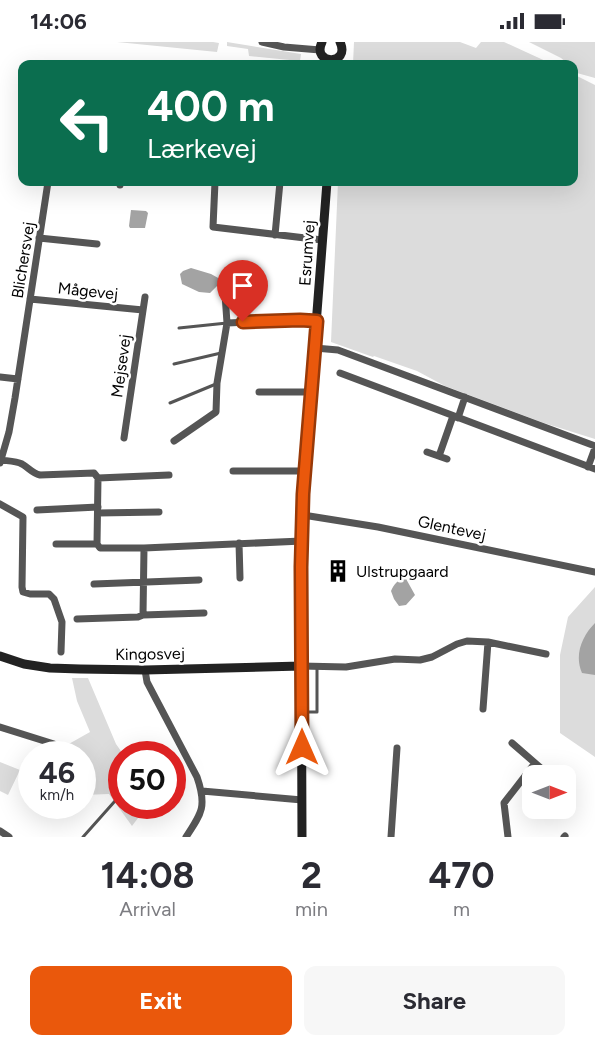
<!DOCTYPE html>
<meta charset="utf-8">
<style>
:root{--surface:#fff;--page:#f7f7f7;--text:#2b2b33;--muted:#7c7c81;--accent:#ea580c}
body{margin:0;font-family:Figtree,sans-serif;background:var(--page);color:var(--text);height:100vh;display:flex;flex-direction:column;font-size:22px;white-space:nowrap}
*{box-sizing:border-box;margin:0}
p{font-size:20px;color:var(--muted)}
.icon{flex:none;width:33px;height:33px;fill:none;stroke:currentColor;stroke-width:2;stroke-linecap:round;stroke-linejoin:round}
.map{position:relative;height:795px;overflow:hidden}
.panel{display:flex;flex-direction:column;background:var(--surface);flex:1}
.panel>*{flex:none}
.top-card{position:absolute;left:18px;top:18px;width:560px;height:126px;border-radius:12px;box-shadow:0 6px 24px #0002;background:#0b6e4f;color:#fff;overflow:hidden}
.needle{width:39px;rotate:90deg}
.buttons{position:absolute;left:522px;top:723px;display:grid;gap:12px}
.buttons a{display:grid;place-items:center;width:54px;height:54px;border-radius:12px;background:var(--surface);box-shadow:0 6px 24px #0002;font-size:30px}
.speed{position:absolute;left:18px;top:699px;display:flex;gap:12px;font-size:30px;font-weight:700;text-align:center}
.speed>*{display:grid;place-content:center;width:78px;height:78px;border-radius:50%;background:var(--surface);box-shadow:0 6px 24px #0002;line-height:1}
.speed small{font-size:15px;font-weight:400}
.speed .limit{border:9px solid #d22;background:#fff;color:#111}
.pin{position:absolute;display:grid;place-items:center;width:51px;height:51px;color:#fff;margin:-62px -26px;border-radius:50% 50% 50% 0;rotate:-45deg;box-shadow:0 0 6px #0007}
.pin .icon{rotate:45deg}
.me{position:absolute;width:66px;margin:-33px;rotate:0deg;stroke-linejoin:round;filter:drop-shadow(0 0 4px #0008)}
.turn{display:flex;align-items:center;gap:21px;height:126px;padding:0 30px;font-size:27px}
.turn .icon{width:78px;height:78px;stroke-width:2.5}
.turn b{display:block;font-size:42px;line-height:51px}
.eta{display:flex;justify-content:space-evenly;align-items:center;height:102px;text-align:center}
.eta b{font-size:36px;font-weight:700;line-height:42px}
.action{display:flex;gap:12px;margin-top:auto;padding:12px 30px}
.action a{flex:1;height:69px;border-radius:12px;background:var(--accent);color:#fff;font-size:24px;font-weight:700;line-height:69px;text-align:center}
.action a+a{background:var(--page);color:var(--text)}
.status{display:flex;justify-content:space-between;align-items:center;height:42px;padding:0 30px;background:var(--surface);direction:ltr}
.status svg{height:16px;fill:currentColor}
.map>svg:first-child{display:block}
.green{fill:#dcdcdc}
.water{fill:#a3a3a3}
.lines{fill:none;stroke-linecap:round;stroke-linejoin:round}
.lane{stroke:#555;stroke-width:3}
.street{stroke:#555;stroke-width:7}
.secondary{stroke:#222;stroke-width:9}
.route-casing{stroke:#983908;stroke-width:15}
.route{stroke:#ea580c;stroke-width:10}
.labels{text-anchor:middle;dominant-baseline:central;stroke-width:5;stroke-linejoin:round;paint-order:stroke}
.street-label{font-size:16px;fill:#000;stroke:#fff}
.poi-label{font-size:16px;fill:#000;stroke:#fff;text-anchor:start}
</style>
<div class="status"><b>14:06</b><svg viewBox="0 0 49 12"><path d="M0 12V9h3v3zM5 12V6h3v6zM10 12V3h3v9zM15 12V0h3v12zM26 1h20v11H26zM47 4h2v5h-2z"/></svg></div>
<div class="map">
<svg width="595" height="795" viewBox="0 0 595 795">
<rect width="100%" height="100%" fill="#fff"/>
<path class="green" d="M117 0H213L219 1 217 10Z
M227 0 301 12 300 19 249 14 248 7 227 4Z
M354 0H460L476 6 481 0H504L552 22H353Z
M529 0H595V36L577 31 573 27V22H568L561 16Z
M573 32 595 43V397L544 381 445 344 417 329 374 314 373 315 331 300 338 140H573Z
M595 545V715L560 691V613L568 575Z
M72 636H88L116 702 123 712 122 764H147L132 784 109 752 83 753 82 712H51L90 690 77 659Z
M0 720 20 728 8 753 0 749Z"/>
<path class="water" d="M131 168 146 169 148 171 145 186H130L129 184Z
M191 226 211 232 220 237 219 242 210 251 199 250 182 242 180 232 183 229Z
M405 535 415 553 406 563 399 564 394 557 391 549C394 542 398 538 405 535Z
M595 581V633L582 631C574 613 582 594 595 581Z"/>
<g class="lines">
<path class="lane" d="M179 286 227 281
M174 322 221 311
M170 361 216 342
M304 670H317V625
M83 795 115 759"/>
<path class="street" d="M262 0 284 5 320 8
M215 140 213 185 322 198
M120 143V140
M275 193 280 140
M39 196 97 202
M30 257 143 268
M227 281 300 278 317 279
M315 306 338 308 595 404
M340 331 595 427
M0 335 18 337
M259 350H311
M458 376 465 355
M124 396 145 255
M174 399 216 370 217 341 227 281 225 252
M427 410 447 417
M439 414 453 374
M1 418C8 419 16 419 22 422 29 426 32 431 40 433L94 431 98 436 97 502 100 506H144L143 573 138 575 77 577
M0 421 9 390 15 356 48 140
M588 425 595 406
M233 429H305
M98 436 169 433
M0 462 23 475 22 545 23 550 30 552H49L54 557 62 580 61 610
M37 468 98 465
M98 471 159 470
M303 473 378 485 595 530
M239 501 240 536
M56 502H97
M144 506 302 499
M94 542 199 538
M143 573 204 571
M301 624 346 625 395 617 420 618 432 615 457 602 467 599 488 600 546 612
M145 628 147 640 197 735C207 764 202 771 186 795
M483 667 488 600
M0 685 54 702
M512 701 550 734
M202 749 302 758
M0 789 9 795
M391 795 397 706
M508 795 504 761 535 721
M564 795 565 794"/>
<path class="secondary" d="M322 0C311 23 351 24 340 0
M0 614 24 622 50 626 80 627 145 628 301 624
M302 795 301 524 303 452 327 140"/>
</g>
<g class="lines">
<g class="route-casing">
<path id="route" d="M243 280 300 278 317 279 303 452 301 525 302 705"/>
</g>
<use href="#route" class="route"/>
</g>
<defs>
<g id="building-bare" transform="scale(1.8)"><path d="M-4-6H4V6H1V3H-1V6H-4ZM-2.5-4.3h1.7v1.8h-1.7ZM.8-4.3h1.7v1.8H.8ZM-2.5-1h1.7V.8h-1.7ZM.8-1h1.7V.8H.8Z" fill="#000" stroke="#fff" stroke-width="2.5" paint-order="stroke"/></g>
</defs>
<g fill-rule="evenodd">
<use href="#building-bare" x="338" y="529"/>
</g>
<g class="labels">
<g class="street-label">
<text transform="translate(307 211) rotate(-86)">Esrumvej</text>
<text transform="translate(23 218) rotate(-81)">Blichersvej</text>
<text transform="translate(88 249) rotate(6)">Mågevej</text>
<text transform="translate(121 324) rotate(-82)">Mejsevej</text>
<text transform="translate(452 486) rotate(12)">Glentevej</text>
<text transform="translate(150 612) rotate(-1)">Kingosvej</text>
</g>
<g class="poi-label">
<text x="356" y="529">Ulstrupgaard</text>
</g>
</g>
</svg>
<div class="buttons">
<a><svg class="needle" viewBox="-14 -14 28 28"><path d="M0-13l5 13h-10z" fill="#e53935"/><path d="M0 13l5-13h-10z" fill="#7c7c81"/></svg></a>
</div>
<div class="speed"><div>46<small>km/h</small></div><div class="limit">50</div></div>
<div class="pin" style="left:243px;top:280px;background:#d93025"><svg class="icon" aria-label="arrive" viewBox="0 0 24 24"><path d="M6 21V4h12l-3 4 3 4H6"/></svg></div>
<svg class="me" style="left:302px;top:705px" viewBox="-20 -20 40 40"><path d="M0-17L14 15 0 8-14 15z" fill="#ea580c" stroke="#fff" stroke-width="4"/></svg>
<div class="top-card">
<div class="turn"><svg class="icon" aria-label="left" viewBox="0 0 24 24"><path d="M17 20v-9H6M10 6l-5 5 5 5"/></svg><div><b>400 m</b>Lærkevej</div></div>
</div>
</div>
<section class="panel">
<div class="eta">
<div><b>14:08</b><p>Arrival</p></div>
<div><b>2</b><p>min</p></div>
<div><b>470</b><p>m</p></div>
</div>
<div class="action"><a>Exit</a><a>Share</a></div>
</section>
